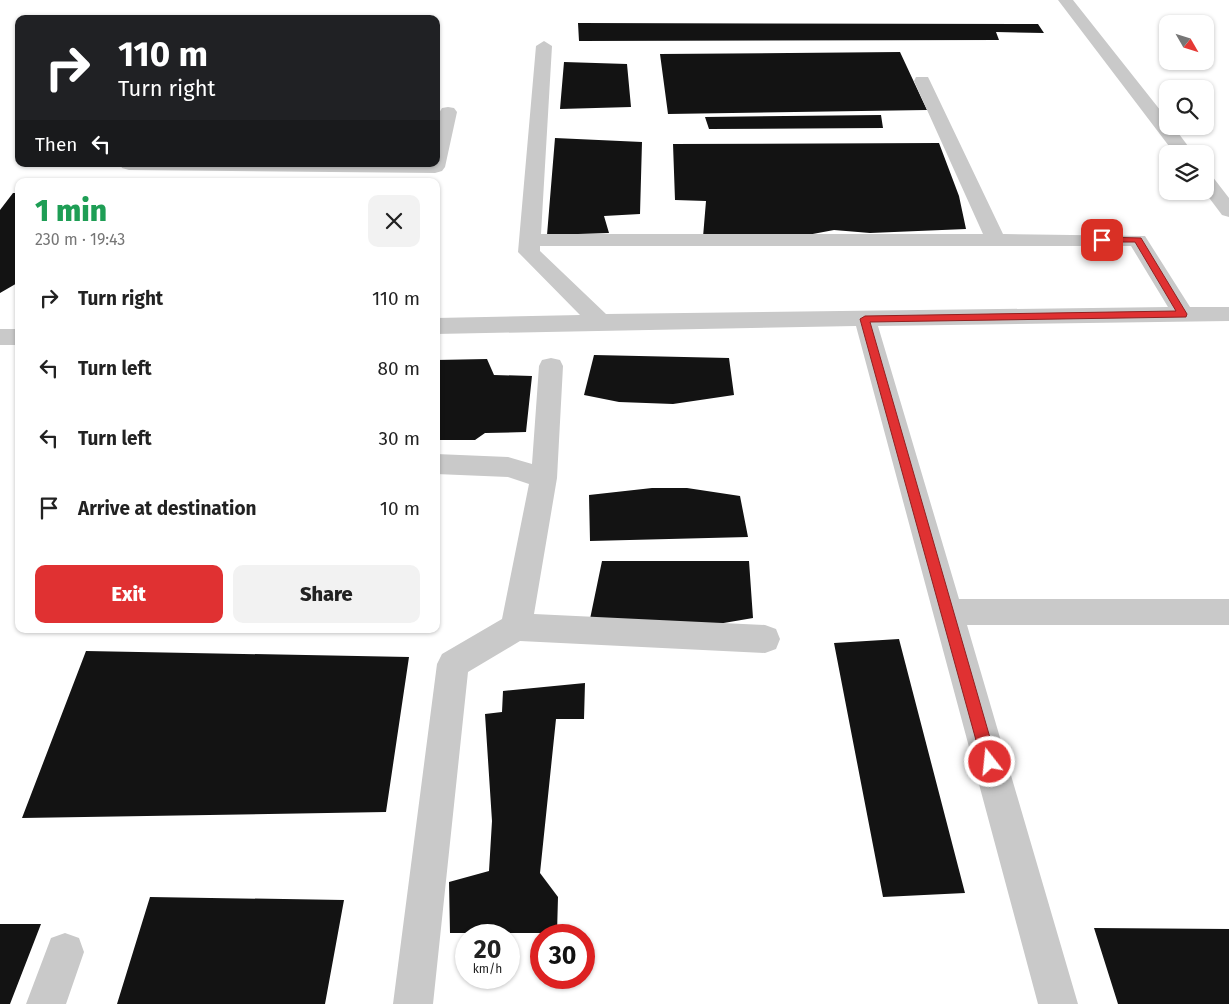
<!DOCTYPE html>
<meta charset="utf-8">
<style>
:root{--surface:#fff;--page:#f2f2f2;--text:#222;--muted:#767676;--accent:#e03132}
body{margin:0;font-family:"Fira Sans",sans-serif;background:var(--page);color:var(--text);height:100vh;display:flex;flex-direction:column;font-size:19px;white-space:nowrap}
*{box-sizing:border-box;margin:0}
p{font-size:16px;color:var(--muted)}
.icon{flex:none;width:28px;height:28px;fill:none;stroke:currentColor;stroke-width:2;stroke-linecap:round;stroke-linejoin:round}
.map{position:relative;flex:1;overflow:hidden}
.side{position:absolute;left:15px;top:178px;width:425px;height:455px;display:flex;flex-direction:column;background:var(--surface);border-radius:10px;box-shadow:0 1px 4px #0004}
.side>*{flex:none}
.guide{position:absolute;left:15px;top:15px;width:425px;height:152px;border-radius:10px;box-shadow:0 1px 4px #0004;background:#202124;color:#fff;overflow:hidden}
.needle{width:32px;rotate:129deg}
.buttons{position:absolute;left:1159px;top:15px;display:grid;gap:10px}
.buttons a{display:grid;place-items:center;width:55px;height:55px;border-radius:10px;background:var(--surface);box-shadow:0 1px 4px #0004;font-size:25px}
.speed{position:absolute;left:455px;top:924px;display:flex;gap:10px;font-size:25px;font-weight:700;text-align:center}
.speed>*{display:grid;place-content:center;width:65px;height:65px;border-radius:50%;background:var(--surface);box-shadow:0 1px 4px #0004;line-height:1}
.speed small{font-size:12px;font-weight:400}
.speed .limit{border:8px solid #d22;background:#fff;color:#111}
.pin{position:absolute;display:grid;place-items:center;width:42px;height:42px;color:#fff;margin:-21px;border-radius:10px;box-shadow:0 2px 8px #0006}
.me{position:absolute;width:55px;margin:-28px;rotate:344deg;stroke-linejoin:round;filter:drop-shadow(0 0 4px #0008)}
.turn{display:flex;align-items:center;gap:18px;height:105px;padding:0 20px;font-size:22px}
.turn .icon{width:65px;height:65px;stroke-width:2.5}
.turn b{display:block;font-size:35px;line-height:42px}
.then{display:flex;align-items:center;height:48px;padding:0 20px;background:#0003;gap:10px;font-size:19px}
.round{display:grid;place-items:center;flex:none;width:52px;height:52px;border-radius:10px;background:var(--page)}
.headline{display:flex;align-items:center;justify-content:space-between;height:85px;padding:0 20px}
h1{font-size:30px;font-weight:800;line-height:38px;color:#1e9e55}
.button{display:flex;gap:10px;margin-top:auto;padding:10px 20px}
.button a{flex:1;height:58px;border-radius:10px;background:var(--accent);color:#fff;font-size:20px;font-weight:800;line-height:58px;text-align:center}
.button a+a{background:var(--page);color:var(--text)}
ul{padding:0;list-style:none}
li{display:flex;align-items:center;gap:15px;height:70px;padding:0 20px}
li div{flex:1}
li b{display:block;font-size:19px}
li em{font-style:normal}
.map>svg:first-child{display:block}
.building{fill:#131313}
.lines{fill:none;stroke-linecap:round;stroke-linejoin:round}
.minor{fill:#c9c9c9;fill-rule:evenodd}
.route{fill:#e03132;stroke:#922020}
</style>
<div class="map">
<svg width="1229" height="1004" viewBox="0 0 1229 1004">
<rect width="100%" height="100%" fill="#fff"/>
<path class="building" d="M578 23 1038 24 1044 33 996 32 999 40 579 41Z
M900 52 927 110 668 114 660 54Z
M564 62 627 64 631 107 560 109Z
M881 115 883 128 709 129 705 117Z
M555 138 642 142 640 214 604 216 609 233 547 235Z
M939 143 959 196 966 229 870 233 834 230 802 236 703 237 706 201 675 200 673 144Z
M13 193H19V282L0 293V210Z
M594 355 729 358 734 395 673 404 619 402 584 395Z
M487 359 494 375 532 376 526 432 485 433 475 440H436V360Z
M652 488H687L740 496 748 537 590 541 589 495Z
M602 561H749L753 618 706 626 590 619Z
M899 639 965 893 883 897 834 643Z
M86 651 409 657 386 812 22 818Z
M585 683 584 719H556L540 873 558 897 557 933H450L449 882 489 871 492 821 485 714 502 712 503 691Z
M150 897 344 900 325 1004H117Z
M0 924H41L10 1004H0Z
M1094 928 1229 929V1004H1118Z"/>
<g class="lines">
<path class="minor" d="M1058 0H1073L1168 120V126H1173L1194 154H1175Z
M544 41 552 46 541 234H983L914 81 916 77H928L930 81 1003 234 1145 236 1190 307H1229V321L878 326 959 599H1229V625H967L1078 1004H1038L856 326 436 334V318L580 315 518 252 536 46ZM540 246H1131L1168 307 606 314 540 251Z
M448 107 454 108 457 112 445 167 442 171 435 173 129 170 122 168 120 164H436C436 147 432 123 442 108Z
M1205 174 1212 176 1229 198V217L1222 215 1204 191Z
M0 329H19V345H0Z
M551 358 560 360 563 366 557 478 534 614 765 625 776 629 780 639 776 649 765 653 520 641 468 672 433 1004H393L437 664 442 654 502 619 529 484 508 477 436 474V454L508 457 532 464 539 366 542 360Z
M65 933 79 938 84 952 66 1004H26L51 938Z"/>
</g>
<path class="route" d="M1102 237 1141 238 1187 314 1186 317 870 322 997 762 994 766 990 768 985 766 982 762 860 319 865 316 1176 311 1135 242H1099L1098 240Z"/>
</svg>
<div class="buttons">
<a><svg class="needle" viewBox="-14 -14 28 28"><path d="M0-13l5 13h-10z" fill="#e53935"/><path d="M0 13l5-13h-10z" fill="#767676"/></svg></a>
<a><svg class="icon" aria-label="search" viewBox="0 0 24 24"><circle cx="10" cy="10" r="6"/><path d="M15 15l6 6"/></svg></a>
<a><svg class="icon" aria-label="layers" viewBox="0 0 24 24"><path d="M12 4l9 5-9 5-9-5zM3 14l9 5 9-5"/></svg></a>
</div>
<div class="speed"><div>20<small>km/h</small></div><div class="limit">30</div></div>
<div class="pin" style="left:1102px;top:240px;background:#d93025"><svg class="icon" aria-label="arrive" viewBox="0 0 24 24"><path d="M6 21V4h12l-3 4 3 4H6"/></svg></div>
<svg class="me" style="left:990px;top:762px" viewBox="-20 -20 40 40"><circle r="17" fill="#e03132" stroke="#fff" stroke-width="3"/><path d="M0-11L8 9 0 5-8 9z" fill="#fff"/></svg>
<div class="guide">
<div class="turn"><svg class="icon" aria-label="right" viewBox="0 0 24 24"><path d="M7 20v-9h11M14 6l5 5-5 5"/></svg><div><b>110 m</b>Turn right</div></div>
<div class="then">Then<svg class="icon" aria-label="left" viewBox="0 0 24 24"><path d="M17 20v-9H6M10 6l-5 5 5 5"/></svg></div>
</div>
<section class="side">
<div class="headline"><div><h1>1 min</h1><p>230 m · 19:43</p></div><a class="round"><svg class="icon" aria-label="close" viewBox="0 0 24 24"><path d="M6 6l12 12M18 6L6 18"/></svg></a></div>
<ul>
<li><svg class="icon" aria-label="right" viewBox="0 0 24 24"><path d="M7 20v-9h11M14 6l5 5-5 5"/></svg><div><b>Turn right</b></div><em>110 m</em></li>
<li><svg class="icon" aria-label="left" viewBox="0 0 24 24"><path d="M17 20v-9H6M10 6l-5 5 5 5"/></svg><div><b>Turn left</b></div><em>80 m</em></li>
<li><svg class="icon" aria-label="left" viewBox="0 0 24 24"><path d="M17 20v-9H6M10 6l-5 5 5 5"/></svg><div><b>Turn left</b></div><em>30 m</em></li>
<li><svg class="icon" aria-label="arrive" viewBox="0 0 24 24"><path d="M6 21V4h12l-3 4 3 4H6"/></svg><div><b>Arrive at destination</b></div><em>10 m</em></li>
</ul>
<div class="button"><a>Exit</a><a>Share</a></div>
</section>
</div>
